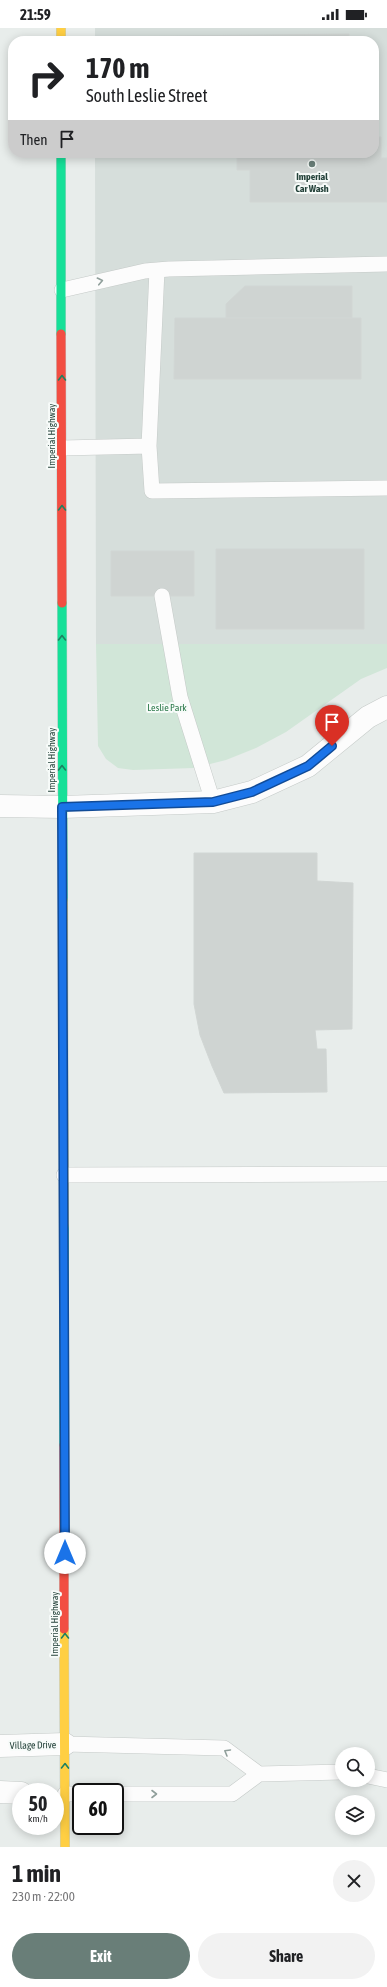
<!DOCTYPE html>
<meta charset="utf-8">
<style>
:root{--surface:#fff;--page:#f2f2f2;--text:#202124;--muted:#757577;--accent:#697e78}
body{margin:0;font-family:"Asap Condensed",sans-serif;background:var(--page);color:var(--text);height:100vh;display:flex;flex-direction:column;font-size:15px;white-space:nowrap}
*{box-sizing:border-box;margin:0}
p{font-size:13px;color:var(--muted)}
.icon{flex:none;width:22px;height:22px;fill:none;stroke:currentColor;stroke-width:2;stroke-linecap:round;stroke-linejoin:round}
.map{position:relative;height:1819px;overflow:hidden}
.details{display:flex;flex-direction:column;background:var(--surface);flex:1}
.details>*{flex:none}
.guide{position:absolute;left:8px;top:8px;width:371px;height:122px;border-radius:16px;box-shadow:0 2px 10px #0003;background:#fff;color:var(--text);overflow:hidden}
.controls{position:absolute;left:335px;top:1719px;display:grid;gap:8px}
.controls a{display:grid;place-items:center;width:40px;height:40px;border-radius:50%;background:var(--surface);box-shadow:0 2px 10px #0003;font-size:20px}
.speed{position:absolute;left:12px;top:1755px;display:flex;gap:8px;font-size:20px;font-weight:700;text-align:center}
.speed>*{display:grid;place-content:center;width:52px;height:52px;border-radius:50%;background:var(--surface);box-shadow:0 2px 10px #0003;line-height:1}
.speed small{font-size:10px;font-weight:400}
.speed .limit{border:2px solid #111;border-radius:6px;background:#fff;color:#111}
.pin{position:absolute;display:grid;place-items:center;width:34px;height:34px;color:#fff;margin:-41px -17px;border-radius:50% 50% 50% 0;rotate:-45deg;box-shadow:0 0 4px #0007}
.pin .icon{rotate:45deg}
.me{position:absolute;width:44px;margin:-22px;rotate:0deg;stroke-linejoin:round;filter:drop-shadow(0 0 3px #0008)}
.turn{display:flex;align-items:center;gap:14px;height:84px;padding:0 12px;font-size:18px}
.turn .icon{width:52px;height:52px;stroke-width:2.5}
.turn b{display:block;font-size:28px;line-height:34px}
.then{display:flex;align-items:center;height:38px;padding:0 12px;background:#0003;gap:8px;font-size:15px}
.round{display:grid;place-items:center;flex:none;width:42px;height:42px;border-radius:21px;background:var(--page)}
.head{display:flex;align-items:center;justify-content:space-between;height:68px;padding:0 12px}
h1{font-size:24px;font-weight:700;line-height:30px}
.button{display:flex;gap:8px;margin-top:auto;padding:8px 12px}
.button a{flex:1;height:46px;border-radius:24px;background:var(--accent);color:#fff;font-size:16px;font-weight:700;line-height:46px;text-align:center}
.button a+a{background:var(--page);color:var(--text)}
.status{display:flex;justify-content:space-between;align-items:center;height:28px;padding:0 20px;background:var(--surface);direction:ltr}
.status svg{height:11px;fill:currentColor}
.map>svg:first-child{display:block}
.built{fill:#d6dedb}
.green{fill:#d1e6d8}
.building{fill:#cfd4d2;stroke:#d1d6d4}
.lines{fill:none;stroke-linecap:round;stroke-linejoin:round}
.lane-casing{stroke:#c5cac8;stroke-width:16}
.street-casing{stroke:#c5cac8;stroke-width:23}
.fast-casing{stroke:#c3ccc9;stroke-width:10}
.slow-casing{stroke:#c3ccc9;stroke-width:10}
.jam-casing{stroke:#c3ccc9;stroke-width:10}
.lane{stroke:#fcfcfc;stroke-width:15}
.street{stroke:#fcfcfc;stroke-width:22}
.fast{stroke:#16e098;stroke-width:9}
.slow{stroke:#ffcf43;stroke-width:9}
.jam{stroke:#f24e42;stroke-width:9}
.oneway{stroke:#909f9b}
.oneway2{stroke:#1e8160}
.route-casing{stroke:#114b97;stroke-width:10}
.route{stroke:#1a73e8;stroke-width:7}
.poi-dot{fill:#697e78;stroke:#f7fbf9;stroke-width:1.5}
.labels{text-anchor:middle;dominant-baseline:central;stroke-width:4;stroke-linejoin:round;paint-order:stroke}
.poi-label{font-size:10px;font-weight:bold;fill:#24423a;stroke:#f7fbf9}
.street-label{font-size:10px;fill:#24423a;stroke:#f7fbf9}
.park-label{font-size:10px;fill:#2d7a4b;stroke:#f7fbf9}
</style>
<div class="status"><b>21:59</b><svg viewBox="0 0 49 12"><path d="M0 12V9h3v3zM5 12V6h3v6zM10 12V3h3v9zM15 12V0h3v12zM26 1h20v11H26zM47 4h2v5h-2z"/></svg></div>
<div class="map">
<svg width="387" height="1819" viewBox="0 0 387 1819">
<rect width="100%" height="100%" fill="#e8edeb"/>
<path class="built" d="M95 0H387V616H96L95 125H374V13H95Z"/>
<path class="green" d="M96 616H387V640L361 651 286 704 256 720 226 732 194 740 133 742 118 740 106 731 98 718Z"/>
<path class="building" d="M349 6V13H95V9Z
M374 27H376L377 97H374Z
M374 109H381V130H387V174H250V142H237V125H374Z
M245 258H352V290H226V276Z
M175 290H361V351H174Z
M216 521H364V601H216Z
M111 523H194V568H111Z
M194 825H317V853L353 855 352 1001 315 1002 317 1021H326L327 1064 224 1065 212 1038 200 1007 194 976Z"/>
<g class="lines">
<g class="lane-casing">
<path id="lane" d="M62 262 145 243 169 241 387 236
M149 418 157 242
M62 420 149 418 152 463 387 460
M162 568 180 669 213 774
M64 1147 387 1146
M65 1716 224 1720 259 1746
M368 1748 387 1752
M65 1766H81
M115 1766H232L259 1746 342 1744"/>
</g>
<g class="street-casing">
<path id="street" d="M0 778 62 779 213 774 252 764 308 738 368 689 387 679
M0 1718 65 1716
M0 1764 21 1765"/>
</g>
<g class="fast-casing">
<path id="fast" d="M61 125V306
M62 575 63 872
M64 1198V1417"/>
</g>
<g class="slow-casing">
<path id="slow" d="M61 0V13
M63 872 64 1198
M64 1601 65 1819"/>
</g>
<g class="jam-casing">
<path id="jam" d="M61 306 62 575
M64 1417V1601"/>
</g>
<use href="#lane" class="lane"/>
<use href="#street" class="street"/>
<use href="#fast" class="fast"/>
<use href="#slow" class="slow"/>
<use href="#jam" class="jam"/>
</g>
<defs><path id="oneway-chevron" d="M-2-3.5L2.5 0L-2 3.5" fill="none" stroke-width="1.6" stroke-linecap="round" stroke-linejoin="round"/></defs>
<g class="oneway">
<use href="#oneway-chevron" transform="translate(100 253) rotate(-12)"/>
<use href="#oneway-chevron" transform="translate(227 1724) rotate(-150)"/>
<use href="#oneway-chevron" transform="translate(154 1766)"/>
</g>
<g class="oneway2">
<use href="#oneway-chevron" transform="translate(62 350) rotate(-90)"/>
<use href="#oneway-chevron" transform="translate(62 480) rotate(-90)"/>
<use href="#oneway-chevron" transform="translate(62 610) rotate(-90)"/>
<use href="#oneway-chevron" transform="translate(62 740) rotate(-90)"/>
<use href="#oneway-chevron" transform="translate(65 1608) rotate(-90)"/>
<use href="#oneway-chevron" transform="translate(65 1738) rotate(-89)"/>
</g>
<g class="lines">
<g class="route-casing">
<path id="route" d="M65 1525 62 779 213 774 252 764 308 738 332 718"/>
</g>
<use href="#route" class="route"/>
</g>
<circle class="poi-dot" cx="312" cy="136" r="4"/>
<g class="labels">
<g class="poi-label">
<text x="312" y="148">Imperial<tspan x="312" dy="12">Car Wash</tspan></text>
</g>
<g class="street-label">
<text transform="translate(51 408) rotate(-90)">Imperial Highway</text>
<text transform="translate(51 732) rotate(-90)">Imperial Highway</text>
<text transform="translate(54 1596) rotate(-90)">Imperial Highway</text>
<text transform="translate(33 1717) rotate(-1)">Village Drive</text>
</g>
<g class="park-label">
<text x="167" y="679">Leslie Park</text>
</g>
</g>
</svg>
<div class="controls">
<a><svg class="icon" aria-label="search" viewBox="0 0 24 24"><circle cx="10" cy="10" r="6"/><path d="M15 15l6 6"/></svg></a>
<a><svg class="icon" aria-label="layers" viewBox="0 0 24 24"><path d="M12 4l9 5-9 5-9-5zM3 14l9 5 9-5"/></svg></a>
</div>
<div class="speed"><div>50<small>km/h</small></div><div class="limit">60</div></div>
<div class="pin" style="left:332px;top:718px;background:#d93025"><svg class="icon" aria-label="arrive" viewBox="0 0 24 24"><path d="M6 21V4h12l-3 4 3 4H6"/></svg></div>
<svg class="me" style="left:65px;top:1525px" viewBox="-20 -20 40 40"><circle r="19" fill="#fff"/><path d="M0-13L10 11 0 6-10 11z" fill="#1a73e8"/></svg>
<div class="guide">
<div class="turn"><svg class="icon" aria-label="right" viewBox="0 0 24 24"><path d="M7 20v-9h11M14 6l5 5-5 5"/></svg><div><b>170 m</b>South Leslie Street</div></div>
<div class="then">Then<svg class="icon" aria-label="arrive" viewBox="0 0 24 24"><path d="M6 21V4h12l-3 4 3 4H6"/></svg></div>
</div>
</div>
<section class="details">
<div class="head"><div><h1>1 min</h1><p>230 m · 22:00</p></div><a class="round"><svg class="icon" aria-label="close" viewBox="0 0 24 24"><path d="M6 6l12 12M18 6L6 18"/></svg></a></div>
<div class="button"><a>Exit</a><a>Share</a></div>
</section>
